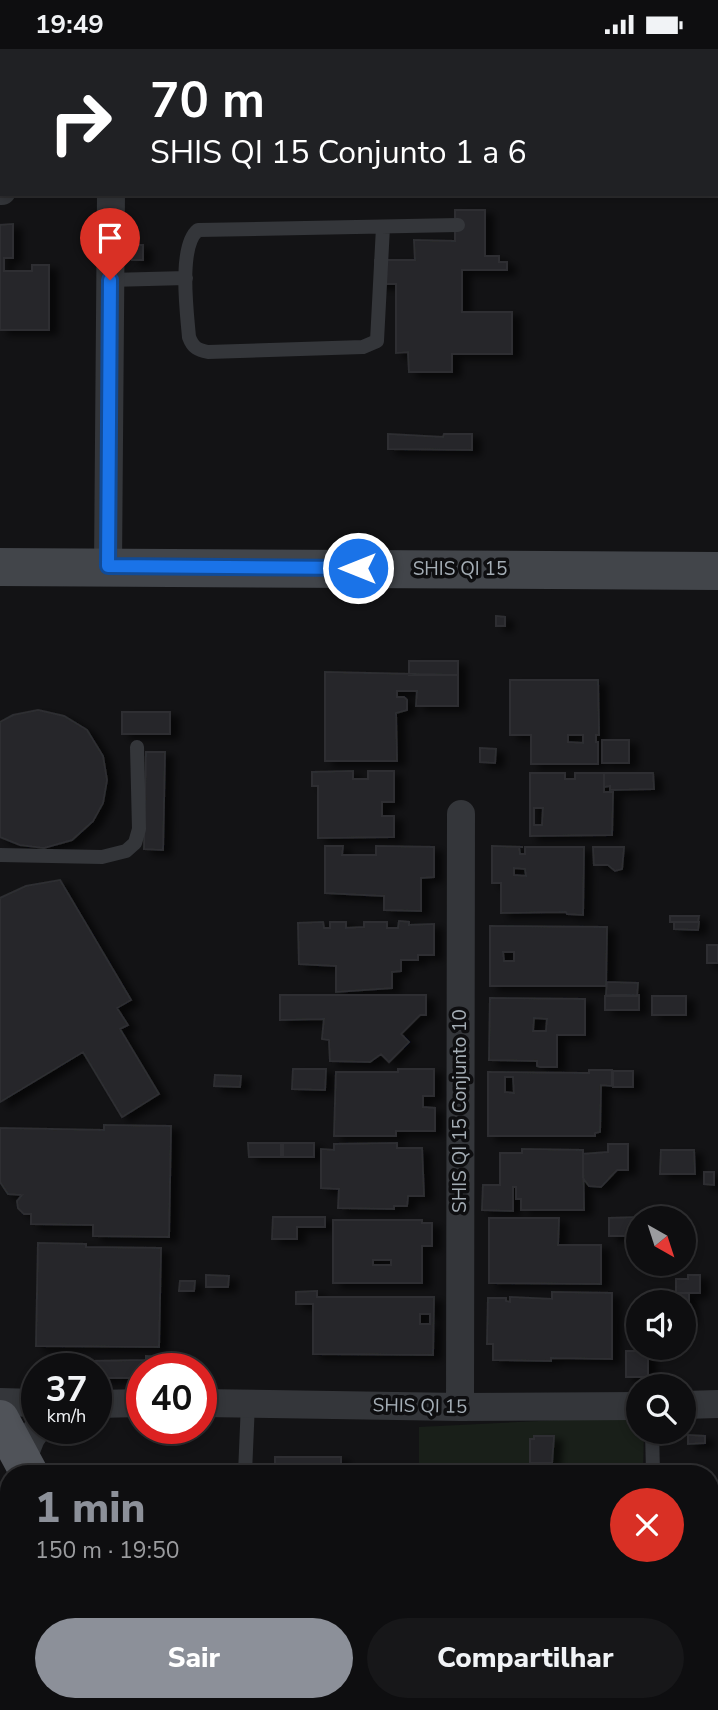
<!DOCTYPE html>
<html lang="pt">
<meta charset="utf-8">
<style>
:root{--surface:#0e0e10;--page:#171719;--text:#f1f3f6;--muted:#9b9c9f;--line:#2e2e30;--accent:#8c9099}
body{margin:0;font-family:"Nunito Sans",sans-serif;background:var(--page);color:var(--text);height:100vh;display:flex;flex-direction:column;font-size:26px;white-space:nowrap}
*{box-sizing:border-box;margin:0}
p{font-size:23px;color:var(--muted)}
.icon{flex:none;width:38px;height:38px;fill:none;stroke:currentColor;stroke-width:2;stroke-linecap:round;stroke-linejoin:round}
.map{position:relative;flex:1;overflow:hidden}
.panel{position:absolute;left:0px;top:1416px;width:719px;height:247px;display:flex;flex-direction:column;background:var(--surface);border-radius:28px 28px 0 0;box-shadow:0 4px 10px #0003,0 0 0 2px var(--line)}
.panel>*{flex:none}
.hud{position:absolute;left:0px;top:0px;width:719px;height:147px;box-shadow:0 4px 10px #0003,0 0 0 2px var(--line);background:#202124;color:#fff;overflow:hidden}
.needle{width:46px;rotate:141deg}
.controls{position:absolute;left:626px;top:1157px;display:grid;gap:14px}
.controls a{display:grid;place-items:center;width:70px;height:70px;border-radius:50%;background:var(--surface);box-shadow:0 4px 10px #0003,0 0 0 2px var(--line);font-size:35px}
.speed{position:absolute;left:21px;top:1304px;display:flex;gap:14px;font-size:35px;font-weight:700;text-align:center}
.speed>*{display:grid;place-content:center;width:91px;height:91px;border-radius:50%;background:var(--surface);box-shadow:0 4px 10px #0003,0 0 0 2px var(--line);line-height:1}
.speed small{font-size:18px;font-weight:400}
.speed .limit{border:10px solid #d22;background:#fff;color:#111}
.pin{position:absolute;display:grid;place-items:center;width:60px;height:60px;color:#fff;margin:-72px -30px;border-radius:50% 50% 50% 0;rotate:-45deg;box-shadow:0 0 7px #0007}
.pin .icon{rotate:45deg}
.me{position:absolute;width:77px;margin:-38px;rotate:270deg;stroke-linejoin:round;filter:drop-shadow(0 0 5px #0008)}
.turn{display:flex;align-items:center;gap:24px;height:147px;padding:0 35px;font-size:32px}
.turn .icon{width:91px;height:91px;stroke-width:2.5}
.turn b{display:block;font-size:49px;line-height:60px}
.round{display:grid;place-items:center;flex:none;width:74px;height:74px;border-radius:37px;background:var(--page)}
.head{display:flex;align-items:center;justify-content:space-between;height:119px;padding:0 35px}
h1{font-size:42px;font-weight:800;line-height:52px;color:var(--accent)}
.cta{display:flex;gap:14px;margin-top:auto;padding:14px 35px}
.cta a{flex:1;height:80px;border-radius:42px;background:var(--accent);color:#fff;font-size:28px;font-weight:800;line-height:80px;text-align:center}
.cta a+a{background:var(--page);color:var(--text)}
.status{display:flex;justify-content:space-between;align-items:center;height:49px;padding:0 35px;background:var(--surface);direction:ltr}
.status svg{height:19px;fill:currentColor}
.map>svg:first-child{display:block}
.green{fill:#191f19}
.building{fill:#262629;stroke:#2d2e31;stroke-width:2;fill-rule:evenodd;filter:url(#shadow)}
.lines{fill:none;stroke-linecap:round;stroke-linejoin:round}
.lane{stroke:#34363a;stroke-width:14}
.street{stroke:#34363a;stroke-width:28}
.secondary{stroke:#42454a;stroke-width:38}
.primary{stroke:#505359;stroke-width:38}
.route-casing{stroke:#114b97;stroke-width:18}
.route{stroke:#1a73e8;stroke-width:12}
.labels{text-anchor:middle;dominant-baseline:central;stroke-width:7;stroke-linejoin:round;paint-order:stroke}
.street-label{font-size:19px;fill:#a4adb5;stroke:#0e0e10}
</style>
<div class="status"><b>19:49</b><svg viewBox="0 0 49 12"><path d="M0 12V9h3v3zM5 12V6h3v6zM10 12V3h3v9zM15 12V0h3v12zM26 1h20v11H26zM47 4h2v5h-2z"/></svg></div>
<div class="map">
<svg width="718" height="1661" viewBox="0 0 718 1661">
<defs>
<filter id="shadow"><feDropShadow dx="8" dy="4.5" stdDeviation="3.5" flood-color="#0009"/></filter>
</defs>
<rect width="100%" height="100%" fill="#131315"/>
<path class="green" d="M639 1367V1382L644 1383 643 1424H609L608 1417 514 1424H419V1378Z"/>
<path class="building" d="M0 6H2V56H0Z
M455 161H485V207H499V213H507V221H462V263H512V305H452V323H409L408 303 396 304V235H375V211H415L414 191 455 192Z
M13 175V209H4V222H32V216H49V281H0V176Z
M132 196H143V211H132Z
M388 385 443 388 444 385H472V401L388 400Z
M496 567 505 568V577H496Z
M409 612H458V626H409Z
M325 623 458 626V657H416L417 642H397V648H404L407 651V661L396 664 397 712H325Z
M510 631H598L599 686H596V693H598V715H531V686H510ZM568 686H583V694L568 693Z
M38 661 64 667 87 681 103 707 107 731 103 754 93 772 72 791 44 799 20 796 0 788V673L13 666Z
M122 663H170V685H122Z
M602 691H629V714H602Z
M480 699 496 700 495 714 480 713Z
M146 703H165L163 801 144 800Z
M353 722V730H368V722H394V753H382V767H394V788L318 789V737H312V723Z
M530 724H565V730H575V724H604V743H613L612 786 530 787ZM534 759H543L542 776H534Z
M604 724H653L654 740 610 741V737L604 738Z
M325 797H343L342 806H376V797L434 798V828L421 829V862L384 861V847L325 844Z
M492 797 523 798H519L520 805H525V798H584L583 866 567 865 566 863 501 864V834H492ZM514 819 525 820 526 827 514 826Z
M593 798H624L622 820 615 822 608 816H594Z
M60 831 131 951 117 959 128 976 120 980 159 1045 122 1068 83 1003 0 1053V849L26 837Z
M670 867H699L698 873H670Z
M399 872 409 873V876L434 875V906H418V911H401V922L392 923V939L336 943V917L299 915 298 874 323 873 324 879H330V873H346V879L364 878V873H387V879H398Z
M674 873H699L698 881 674 880Z
M490 877 607 878 606 937H490ZM503 903H514V912H504Z
M707 896H718V914H707Z
M607 933 638 934 637 947 606 946Z
M280 946H426V966H420L401 985 409 993 389 1013 381 1005 370 1013 330 1012 329 991 322 990 324 970 280 971Z
M639 946V961H605V947Z
M652 947H686V966H652Z
M490 949 585 950V986H557V1018H540L537 1017V1012L489 1011ZM534 969 547 970 546 982H533Z
M293 1020H326L325 1041 292 1040Z
M398 1020H434V1047H423V1058L435 1059V1082H396V1087H334L336 1023H398Z
M589 1021H612V1037L601 1036 600 1083 595 1084V1087H488V1023L585 1024H589ZM505 1028H513L514 1044 505 1043Z
M613 1022H633V1038H613Z
M215 1026 241 1027 240 1038 214 1037Z
M104 1076 171 1077 169 1188 93 1187V1176L31 1175V1165H24L18 1159 17 1152 22 1146 8 1145 0 1133V1079L104 1081Z
M248 1094H281V1108H249Z
M283 1094H314V1108H283Z
M397 1094V1099H422L424 1147H408L407 1157H394V1160L338 1159 339 1140 321 1139V1100L334 1101V1095Z
M608 1095H628V1121H617L601 1138 589 1137 583 1129V1105L608 1103Z
M522 1100 583 1101 584 1161H521V1150H516V1138H513V1162L482 1161 483 1136H500V1104H522Z
M661 1101H694L695 1125H660Z
M704 1123H714V1136L704 1135Z
M273 1168H325V1178H297V1190H272Z
M640 1168 639 1181 634 1180V1187H609V1169Z
M489 1169H559L558 1196H601V1235L489 1234Z
M333 1171H422V1174H432V1197H422V1234H333ZM373 1211H391V1216H373Z
M38 1194 86 1195V1198L161 1199 159 1298 36 1297Z
M206 1226 229 1227 228 1238H206Z
M688 1226H700V1244H676V1230H688Z
M180 1232H195L194 1242H179Z
M317 1242V1248H434L433 1306 313 1305V1255H296V1243ZM420 1265H430V1275H420Z
M552 1243 612 1244V1310L551 1309V1312L493 1311V1295H487L488 1249H506V1252L510 1253V1248L552 1250Z
M663 1244H689V1272H684V1253H663Z
M626 1302H648V1328H626Z
M146 1307 157 1308V1320H142V1329H96V1320H92V1312L146 1311Z
M688 1386 705 1387V1394L688 1395Z
M534 1387H554L552 1414H530V1390H534Z
M275 1408H341V1424H275Z"/>
<g class="lines">
<path class="lane" d="M38 2V0
M383 178 377 292 363 298 208 303C198 301 193 299 189 288 187 264 178 197 198 181L458 176
M110 231 186 229
M0 806 102 808 126 802 135 794 139 780 137 698
M652 1382 653 1424
M245 1424 248 1354
M257 1654 264 1661
M652 1661V1654"/>
<path class="street" d="M112 2V0
M0 142H2
M108 517 111 145
M0 1353 37 1354
M201 1354 460 1358 639 1357
M96 1355 142 1354
M684 1356 718 1355
M460 1358 461 765
M22 1412 31 1389 38 1379"/>
<path class="secondary" d="M0 518 718 522"/>
<path class="primary" d="M0 1370 29 1424
M0 1653 4 1661
M145 1654 148 1661"/>
</g>
<g class="lines">
<g class="route-casing">
<path id="route" d="M110 231 108 517 358 519"/>
</g>
<use href="#route" class="route"/>
</g>
<g class="labels">
<g class="street-label">
<text x="460" y="520">SHIS QI 15</text>
<text transform="translate(460 1062) rotate(-90)">SHIS QI 15 Conjunto 10</text>
<text transform="translate(420 1357) rotate(1)">SHIS QI 15</text>
</g>
</g>
</svg>
<div class="controls">
<a><svg class="needle" viewBox="-14 -14 28 28"><path d="M0-13l5 13h-10z" fill="#e53935"/><path d="M0 13l5-13h-10z" fill="#9b9c9f"/></svg></a>
<a><svg class="icon" aria-label="sound" viewBox="0 0 24 24"><path d="M4 9h4l5-4v14l-5-4H4zM17 9q2 3 0 6"/></svg></a>
<a><svg class="icon" aria-label="search" viewBox="0 0 24 24"><circle cx="10" cy="10" r="6"/><path d="M15 15l6 6"/></svg></a>
</div>
<div class="speed"><div>37<small>km/h</small></div><div class="limit">40</div></div>
<div class="pin" style="left:110px;top:231px;background:#d93025"><svg class="icon" aria-label="arrive" viewBox="0 0 24 24"><path d="M6 21V4h12l-3 4 3 4H6"/></svg></div>
<svg class="me" style="left:358px;top:519px" viewBox="-20 -20 40 40"><circle r="17" fill="#1a73e8" stroke="#fff" stroke-width="3"/><path d="M0-11L8 9 0 5-8 9z" fill="#fff"/></svg>
<div class="hud">
<div class="turn"><svg class="icon" aria-label="right" viewBox="0 0 24 24"><path d="M7 20v-9h11M14 6l5 5-5 5"/></svg><div><b>70 m</b>SHIS QI 15 Conjunto 1 a 6</div></div>
</div>
<section class="panel">
<div class="head"><div><h1>1 min</h1><p>150 m · 19:50</p></div><a class="round" style="background:#d93025;color:#fff"><svg class="icon" aria-label="close" viewBox="0 0 24 24"><path d="M6 6l12 12M18 6L6 18"/></svg></a></div>
<div class="cta"><a>Sair</a><a>Compartilhar</a></div>
</section>
</div>
